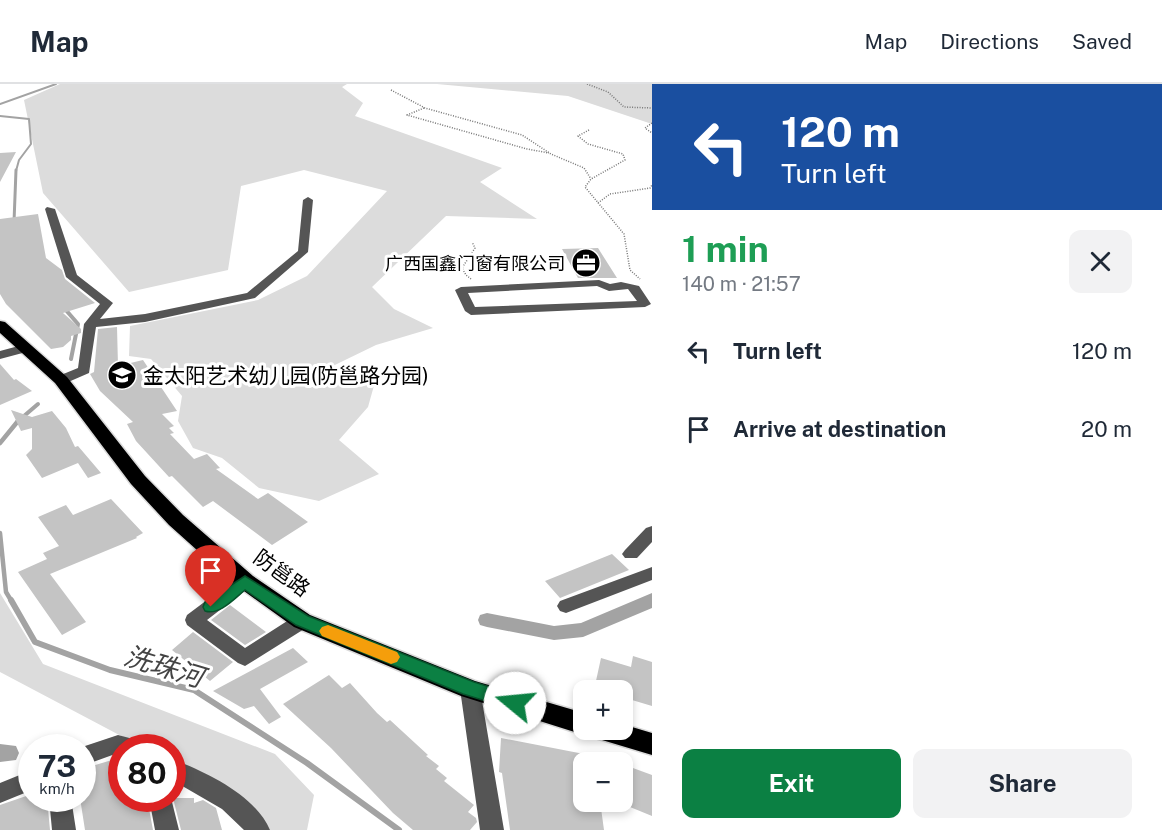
<!DOCTYPE html>
<meta charset="utf-8">
<style>
:root{--surface:#fff;--page:#f2f2f3;--text:#1f2937;--muted:#747a83;--line:#e0e1e3;--accent:#0b8043}
body{margin:0;font-family:"Public Sans","Noto Sans SC",sans-serif;background:var(--page);color:var(--text);height:100vh;display:flex;flex-direction:column;font-size:22px;white-space:nowrap}
*{box-sizing:border-box;margin:0}
p{font-size:20px;color:var(--muted)}
.icon{flex:none;width:33px;height:33px;fill:none;stroke:currentColor;stroke-width:2;stroke-linecap:round;stroke-linejoin:round}
.map{position:relative;flex:1;overflow:hidden}
.side{display:flex;flex-direction:column;background:var(--surface);width:510px}
.side>*{flex:none}
.top-card{background:#1a4fa0;color:#fff;overflow:hidden}
.tools{position:absolute;left:573px;top:596px;display:grid;gap:12px}
.tools a{display:grid;place-items:center;width:60px;height:60px;border-radius:12px;background:var(--surface);box-shadow:0 3px 9px #0003;font-size:30px}
.speed{position:absolute;left:18px;top:650px;display:flex;gap:12px;font-size:30px;font-weight:700;text-align:center}
.speed>*{display:grid;place-content:center;width:78px;height:78px;border-radius:50%;background:var(--surface);box-shadow:0 3px 9px #0003;line-height:1}
.speed small{font-size:15px;font-weight:400}
.speed .limit{border:9px solid #d22;background:#fff;color:#111}
.pin{position:absolute;display:grid;place-items:center;width:51px;height:51px;color:#fff;margin:-62px -26px;border-radius:50% 50% 50% 0;rotate:-45deg;box-shadow:0 0 6px #0007}
.pin .icon{rotate:45deg}
.me{position:absolute;width:66px;margin:-33px;rotate:287deg;stroke-linejoin:round;filter:drop-shadow(0 0 4px #0008)}
.turn{display:flex;align-items:center;gap:21px;height:126px;padding:0 30px;font-size:27px}
.turn .icon{width:78px;height:78px;stroke-width:2.5}
.turn b{display:block;font-size:42px;line-height:51px}
.round{display:grid;place-items:center;flex:none;width:63px;height:63px;border-radius:12px;background:var(--page)}
.head{display:flex;align-items:center;justify-content:space-between;height:102px;padding:0 30px}
h1{font-size:36px;font-weight:700;line-height:45px;color:#1e9e55}
.action{display:flex;gap:12px;margin-top:auto;padding:12px 30px}
.action a{flex:1;height:69px;border-radius:12px;background:var(--accent);color:#fff;font-size:24px;font-weight:700;line-height:69px;text-align:center}
.action a+a{background:var(--page);color:var(--text)}
ul{padding:0;list-style:none}
li{display:flex;align-items:center;gap:18px;height:78px;padding:0 30px}
li div{flex:1}
li b{display:block;font-size:22px}
li em{font-style:normal}
header{display:flex;align-items:center;gap:36px;box-sizing:border-box;height:84px;padding:0 30px;background:var(--surface);border-bottom:2px solid var(--line)}
header strong{font-size:28px}
nav{display:flex;gap:33px;margin-inline-start:auto;font-size:21px}
main{display:flex;flex:1;min-height:0}
.map>svg:first-child{display:block}
.green{fill:#dcdcdc}
.lines{fill:none;stroke-linecap:round;stroke-linejoin:round}
.stream-far4{stroke:#a3a3a3;stroke-width:2}
.stream-far3{stroke:#a3a3a3;stroke-width:3}
.stream-far2{stroke:#a3a3a3;stroke-width:4}
.stream-far1{stroke:#a3a3a3;stroke-width:4.5}
.stream{stroke:#a3a3a3;stroke-width:6}
.canal{fill:#a3a3a3;fill-rule:evenodd}
.building{fill:#c4c4c4}
.highway-casing{stroke:#dbdbdb;stroke-width:3}
.path{stroke:#777;stroke-width:1.5;stroke-dasharray:1 1.5;stroke-linecap:butt}
.minor{fill:#555;fill-rule:evenodd}
.highway{fill:#000;fill-rule:evenodd}
.route{fill:#0b8043;stroke:#07532c;stroke-width:1.5}
.slow{fill:#f59e0b}
.labels{text-anchor:middle;dominant-baseline:central;stroke-width:6;stroke-linejoin:round;paint-order:stroke}
.far-poi-label{font-size:18px;fill:#000;stroke:#fff;text-anchor:end}
.poi-label{font-size:21px;fill:#000;stroke:#fff;text-anchor:start}
.street-label{font-size:21px;fill:#000;stroke:#fff}
.near-water-label{font-size:27px;font-style:italic;fill:#444;stroke:#fff}
</style>
<header>
<strong>Map</strong>
<nav><a>Map</a><a>Directions</a><a>Saved</a></nav>
</header>
<main>
<div class="map">
<svg width="652" height="746" viewBox="0 0 652 746">
<rect width="100%" height="100%" fill="#fff"/>
<path class="green" d="M60 0H347L342 3 363 19 355 32 502 84 480 98 537 135 446 132 372 203 394 225 433 244 376 261 306 295 309 304 350 292 375 298 368 323 339 356 379 390 319 417 259 404 222 374 193 364 178 337 182 312 151 275 129 272 130 242 258 216 307 192 387 107 304 86 241 102 228 186 129 208 43 109 24 16Z
M437 0H652V40L568 12Z
M0 509 43 580 275 670 314 711 307 746H263L173 679 172 663H142L0 588Z"/>
<g class="lines">
<path class="stream-far4" d="M0 20 56 0
M0 32 29 35 31 60 19 76 16 87"/>
<path class="stream-far3" d="M14 138 16 86"/>
<path class="stream-far2" d="M65 225 78 240 71 275
M17 338 38 320"/>
<path class="stream-far1" d="M0 359 18 337
M0 449 6 508 12 518"/>
<path class="stream" d="M11 516 35 558 110 586 194 606 307 679 399 746"/>
<path class="canal" d="M652 509V524L583 553 554 556 487 543 480 541 478 536 480 531 487 529 554 542 581 539Z
M0 660 16 662 19 669 16 676 0 678Z"/>
</g>
<path class="building" d="M16 68 0 98V69Z
M38 130 46 174 62 186 65 195 95 219 63 229 81 245V249L71 252V256L63 263 51 265 6 220 0 210V135Z
M598 164 617 194H578L562 165Z
M117 243 118 282 143 276 177 327 162 330 174 342 169 344 174 349 170 350 194 375 207 370 220 384 216 385 258 415 268 409 308 438 272 461 213 417 203 423 172 392 169 393 136 357 127 340 133 338 100 307 90 290 94 288 98 245Z
M0 280 14 296 16 295 32 307 0 321Z
M11 326 32 333 52 327 66 344 75 363 78 362 101 389 88 394 78 379 42 394 26 371 32 365V344L21 347Z
M111 415 143 449 136 453 137 454 50 490 86 538 62 551 18 488 47 475 43 469 59 462 38 433 66 421 73 431Z
M612 470 629 486 560 514 545 497Z
M230 521 266 548 245 561 211 536Z
M193 548 233 578 210 597 172 566Z
M293 564 308 578 260 605 281 633 269 640 254 622 244 625 213 607Z
M633 572 652 578V622L622 613V606H594L601 574 631 583Z
M329 591 342 604 350 599 377 629 387 638 390 636 428 671 426 672 439 682 436 685 447 694 444 697 474 721 468 728 476 734 477 738 470 746H413L393 729 331 664 283 620Z
M501 654 584 670V717H600L604 746H510L502 689 499 688Z
M122 673V714H147L153 746H85L80 714H82V685Z
M622 680 652 691V732L630 723 633 708 622 707Z
M32 710V714H47L50 746H0V721Z
M173 714H194V719L203 716 216 724 222 746H181Z"/>
<g class="lines">
<g class="highway-casing">
<path id="highway" d="M0 237 5 238 67 293 145 392 183 431 253 492 310 531 475 597 584 629V645H622V640L652 649V671L592 653 590 649 584 651 461 612 294 543 237 502 169 441 131 400 55 299 0 249Z"/>
</g>
<path class="path" d="M587 0 608 8 624 23 652 24
M391 6 425 24 522 51 551 70 584 84 591 95
M424 24 407 31 527 65 549 69
M652 39 645 44 652 49
M589 46 578 52 588 60 623 70 625 76 591 95 585 103 624 150 630 186 640 195
M598 119 610 110 650 104 652 101
M471 195 466 191 462 184 475 164 472 158"/>
<path class="minor" d="M308 113 313 116 308 168 255 214 145 238 96 243 89 289 66 299H56L54 296 56 293 78 284 84 240 100 220 66 193 45 125 47 123 55 125 77 191 113 219 100 235 145 230 247 209 298 167 303 116Z
M599 196 610 200 621 198 639 202 651 220 645 223 471 231 465 227 455 206 461 203ZM597 202 609 207 628 205 637 217 475 223 468 209Z
M26 260 32 264 30 267 0 275V267Z
M652 442V458L637 474H625L622 470 625 466 646 444Z
M652 483V496L566 529 560 527 557 522 560 517Z
M245 491 251 492 254 497 251 502 207 536 245 564 295 532 302 530 309 532 311 537 309 542 245 582 238 579 187 541 185 536 187 531 239 492Z
M470 597 477 599 480 605 504 746H480L460 605 463 599Z
M118 651 137 656 140 663H122V670L118 669 82 682V663Z
M172 675C206 688 255 711 270 746H244L222 725 172 696Z
M32 686V706L0 719V699Z
M49 714H71L76 746H52Z
M149 714H171L179 746H155Z"/>
<use href="#highway" class="highway"/>
</g>
<path class="route" d="M245 492 308 532 474 598 522 613 525 619 522 624 515 626 463 610 296 541 245 506C235 514 219 532 205 527L203 523 205 518Z"/>
<path class="slow" d="M328 541 397 568 400 573 397 578 391 580 322 552 319 547 322 543Z"/>
<defs>
<g id="office-disc" transform="scale(1.5)"><circle r="9.5" fill="#000" stroke="#fff"/><path d="M-6-3h4V-5.5h4V-3h4V5H-6ZM-1-4.5V-3h2v-1.5ZM-6 0V1H6V0Z" fill="#fff"/></g>
<g id="school-disc" transform="scale(1.5)"><circle r="9.5" fill="#000" stroke="#fff"/><path d="M0-5L7-2L0 1L-7-2ZM-4 1L0 2.5L4 1V4Q0 6-4 4Z" fill="#fff"/></g>
</defs>
<g fill-rule="evenodd">
<use href="#office-disc" x="586" y="179"/>
<use href="#school-disc" x="122" y="291"/>
</g>
<g class="labels">
<g class="far-poi-label">
<text x="565" y="179">广西国鑫门窗有限公司</text>
</g>
<g class="poi-label">
<text x="143" y="291">金太阳艺术幼儿园(防邕路分园)</text>
</g>
<g class="street-label">
<text transform="translate(282 489) rotate(36)">防邕路</text>
</g>
<g class="near-water-label">
<text transform="translate(164 582) rotate(17)">洗珠河</text>
</g>
</g>
</svg>
<div class="tools">
<a>+</a>
<a>−</a>
</div>
<div class="speed"><div>73<small>km/h</small></div><div class="limit">80</div></div>
<div class="pin" style="left:211px;top:523px;background:#d93025"><svg class="icon" aria-label="arrive" viewBox="0 0 24 24"><path d="M6 21V4h12l-3 4 3 4H6"/></svg></div>
<svg class="me" style="left:515px;top:619px" viewBox="-20 -20 40 40"><circle r="19" fill="#fff"/><path d="M0-13L10 11 0 6-10 11z" fill="#0b8043"/></svg>
</div>
<section class="side">
<div class="top-card">
<div class="turn"><svg class="icon" aria-label="left" viewBox="0 0 24 24"><path d="M17 20v-9H6M10 6l-5 5 5 5"/></svg><div><b>120 m</b>Turn left</div></div>
</div>
<div class="head"><div><h1>1 min</h1><p>140 m · 21:57</p></div><a class="round"><svg class="icon" aria-label="close" viewBox="0 0 24 24"><path d="M6 6l12 12M18 6L6 18"/></svg></a></div>
<ul>
<li><svg class="icon" aria-label="left" viewBox="0 0 24 24"><path d="M17 20v-9H6M10 6l-5 5 5 5"/></svg><div><b>Turn left</b></div><em>120 m</em></li>
<li><svg class="icon" aria-label="arrive" viewBox="0 0 24 24"><path d="M6 21V4h12l-3 4 3 4H6"/></svg><div><b>Arrive at destination</b></div><em>20 m</em></li>
</ul>
<div class="action"><a>Exit</a><a>Share</a></div>
</section>
</main>
